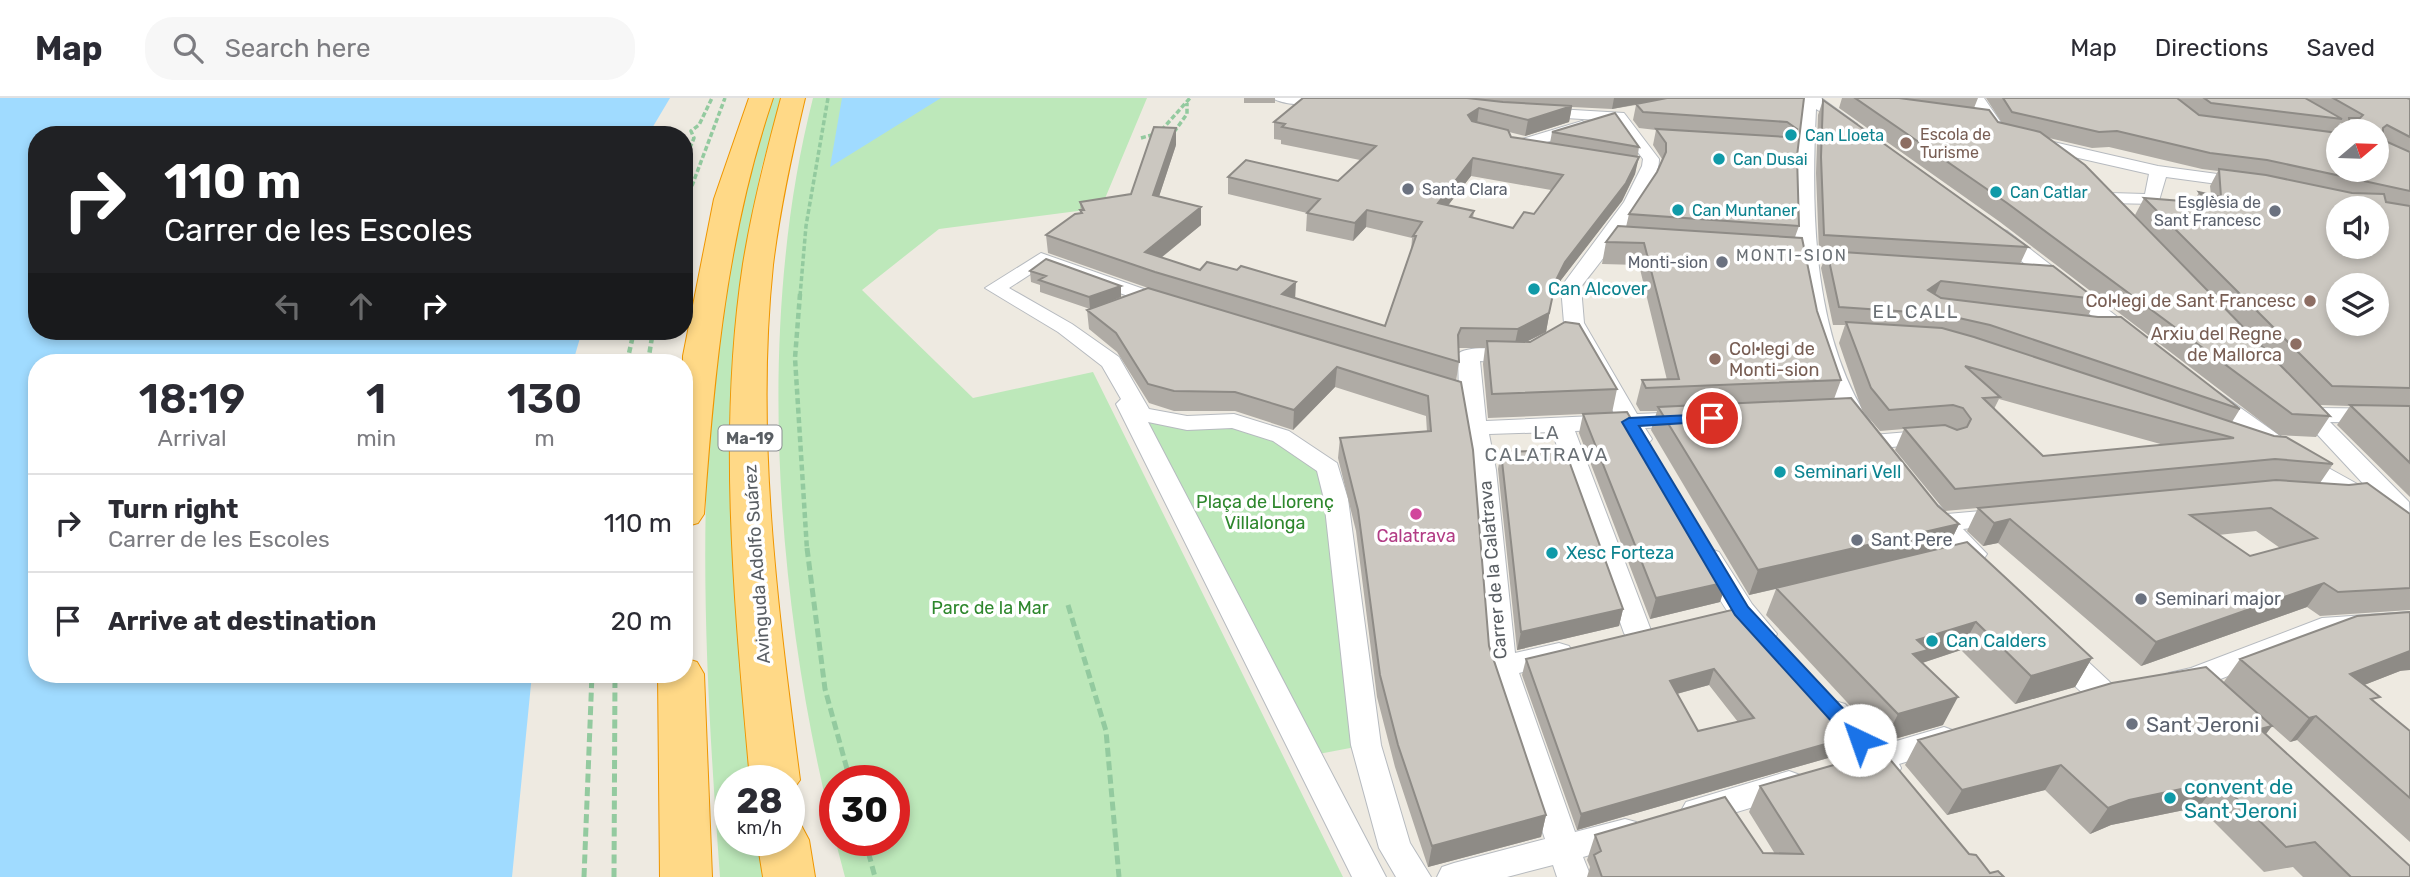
<!DOCTYPE html>
<meta charset="utf-8">
<style>
:root{--surface:#fff;--page:#f7f7f7;--text:#2b2b33;--muted:#7c7c81;--line:#e1e1e2}
body{margin:0;font-family:Rubik,sans-serif;background:var(--page);color:var(--text);height:100vh;display:flex;flex-direction:column;font-size:26px;white-space:nowrap}
*{box-sizing:border-box;margin:0}
p{font-size:23px;color:var(--muted)}
.icon{flex:none;width:38px;height:38px;fill:none;stroke:currentColor;stroke-width:2;stroke-linecap:round;stroke-linejoin:round}
.map{position:relative;flex:1;overflow:hidden}
.drawer{position:absolute;left:28px;top:256px;width:665px;height:329px;display:flex;flex-direction:column;background:var(--surface);border-radius:28px;box-shadow:0 4px 10px #0003}
.drawer>*{flex:none}
.top-card{position:absolute;left:28px;top:28px;width:665px;height:214px;border-radius:28px;box-shadow:0 4px 10px #0003;background:#202124;color:#fff;overflow:hidden}
.needle{width:46px;rotate:71deg}
.buttons{position:absolute;left:2326px;top:21px;display:grid;gap:14px}
.buttons a{display:grid;place-items:center;width:63px;height:63px;border-radius:50%;background:var(--surface);box-shadow:0 4px 10px #0003;font-size:35px}
.speed{position:absolute;left:714px;top:667px;display:flex;gap:14px;font-size:35px;font-weight:700;text-align:center}
.speed>*{display:grid;place-content:center;width:91px;height:91px;border-radius:50%;background:var(--surface);box-shadow:0 4px 10px #0003;line-height:1}
.speed small{font-size:18px;font-weight:400}
.speed .limit{border:10px solid #d22;background:#fff;color:#111}
.pin{position:absolute;display:grid;place-items:center;width:60px;height:60px;color:#fff;margin:-30px;border:4px solid #fff;border-radius:50%;box-shadow:0 2px 7px #0007}
.me{position:absolute;width:77px;margin:-38px;rotate:318deg;stroke-linejoin:round;filter:drop-shadow(0 0 5px #0008)}
.turn{display:flex;align-items:center;gap:24px;height:147px;padding:0 21px;font-size:32px}
.turn .icon{width:91px;height:91px;stroke-width:2.5}
.turn b{display:block;font-size:49px;line-height:60px}
.lanes{display:flex;align-items:center;height:66px;padding:0 21px;background:#0003;justify-content:center;gap:35px;direction:ltr}
.lanes .off{opacity:.35}
.eta{display:flex;justify-content:space-evenly;align-items:center;height:119px;text-align:center}
.eta b{font-size:42px;font-weight:600;line-height:49px}
ul{padding:0;list-style:none}
li{display:flex;align-items:center;gap:21px;height:98px;padding:0 21px;border-top:2px solid var(--line)}
li div{flex:1}
li b{display:block;font-size:26px}
li em{font-style:normal}
header{display:flex;align-items:center;gap:42px;box-sizing:border-box;height:98px;padding:0 35px;background:var(--surface);border-bottom:2px solid var(--line)}
header strong{font-size:33px}
nav{display:flex;gap:38px;margin-inline-start:auto;font-size:24px}
.search{width:490px;height:63px;background:var(--page);display:flex;align-items:center;gap:18px;box-sizing:border-box;padding:0 24px;border-radius:28px;color:var(--muted);font-size:26px}
.map>svg:first-child{display:block}
.green{fill:#bde8ba;fill-rule:evenodd}
.water{fill:#a0dbff}
.lines{fill:none;stroke-linecap:round;stroke-linejoin:round}
.street-casing{stroke:#b6babf;stroke-width:2}
.highway-casing{stroke:#ef9600;stroke-width:2}
.path-far2{stroke:#93ca9f;stroke-width:3.5;stroke-dasharray:5 2.5;stroke-linecap:butt}
.path-far1{stroke:#93ca9f;stroke-width:4.5;stroke-dasharray:6 3.5;stroke-linecap:butt}
.path{stroke:#93ca9f;stroke-width:5;stroke-dasharray:9 4.5;stroke-linecap:butt}
.street{fill:#fff;fill-rule:evenodd}
.highway{fill:#ffd987;fill-rule:evenodd}
.wall{fill:#afaba5;fill-rule:evenodd}
.shaded-wall{fill:#8e8b86}
.building{fill:#cbc7c0;stroke:#8e8b86;stroke-width:2;fill-rule:evenodd}
.route{fill:#1a73e8;stroke:#114b97;stroke-width:2}
.culture-dot{fill:#0f9aa8;stroke:#fff;stroke-width:2.5}
.education-dot{fill:#8d6e63;stroke:#fff;stroke-width:2.5}
.worship-dot{fill:#6b7280;stroke:#fff;stroke-width:2.5}
.hotel-dot{fill:#d1479c;stroke:#fff;stroke-width:2.5}
.labels{text-anchor:middle;dominant-baseline:central;stroke-width:7;stroke-linejoin:round;paint-order:stroke}
.far-education-label{font-size:16px;fill:#785e54;stroke:#fff;text-anchor:start}
.far-culture-label{font-size:16px;fill:#0d838f;stroke:#fff;text-anchor:start}
.far-worship-label{font-size:16px;fill:#5b616d;stroke:#fff;text-anchor:end}
.far-neighbourhood-label{font-size:16px;letter-spacing:2px;fill:#6a7075;stroke:#fff}
.shield{fill:#fff;stroke:#8b8e92;stroke-width:2}
.shield-label{font-size:16px;font-weight:bold;fill:#595e63}
.culture-label{font-size:18px;fill:#0d838f;stroke:#fff;text-anchor:start}
.education-label{font-size:18px;fill:#785e54;stroke:#fff;text-anchor:end}
.park-label{font-size:18px;fill:#2e872d;stroke:#fff}
.hotel-label{font-size:18px;fill:#b23c85;stroke:#fff}
.worship-label{font-size:18px;fill:#5b616d;stroke:#fff;text-anchor:start}
.street-label{font-size:18px;fill:#595e63;stroke:#fff}
.neighbourhood-label{font-size:19px;letter-spacing:2px;fill:#6a7075;stroke:#fff}
.near-worship-label{font-size:21px;fill:#5b616d;stroke:#fff;text-anchor:start}
.near-culture-label{font-size:21px;fill:#0d838f;stroke:#fff;text-anchor:start}
</style>
<header>
<strong>Map</strong>
<div class="search"><svg class="icon" aria-label="search" viewBox="0 0 24 24"><circle cx="10" cy="10" r="6"/><path d="M15 15l6 6"/></svg>Search here</div>
<nav><a>Map</a><a>Directions</a><a>Saved</a></nav>
</header>
<div class="map">
<svg width="2410" height="779" viewBox="0 0 2410 779">
<rect width="100%" height="100%" fill="#eeeae1"/>
<path class="green" d="M773 0H781L761 72 751 123 733 430 737 534 750 682H730V742H758L762 779H720C702 530 684 238 773 0Z
M813 0H1147L1101 110 939 131 862 192 973 300 1093 274 1343 779H845C779 538 751 244 813 0ZM835 682H894V742H835Z
M1141 316 1234 323 1328 370 1366 647 1308 658Z"/>
<path class="water" d="M0 0H670L648 37H37V233H582L573 264H37V576H532L512 779H0Z
M842 0H941L830 69Z"/>
<g class="lines">
<g class="street-casing">
<path id="street" d="M1273 0H1339L1341 3C1333 10 1282 8 1273 0Z
M1801 0H1821L1857 26 1849 31 1816 11C1811 114 1812 241 1873 328L1869 333C1843 339 1835 306 1829 287 1815 246 1802 204 1797 161 1791 108 1797 53 1801 0Z
M1968 0H1984L2009 36 2007 39H1995Z
M2272 0H2292L2351 33H2338L2337 36Z
M1540 10 1624 15 1659 61C1660 92 1601 162 1581 189L1584 225 1637 316 1687 314 1698 321 1687 328 1645 330 1652 341 1648 346H1632L1623 331 1575 333 1652 535 1648 542 1638 545 1628 542 1624 535 1552 334 1489 336 1496 372 1515 555 1559 545 1569 548 1573 555 1569 562 1519 575 1575 734 1625 721 1636 724 1641 734 1636 744 1583 759 1591 779H1557L1553 767 1507 779H1437L1442 769 1454 765 1545 741 1488 569 1472 372 1459 298 1458 256C1466 246 1520 250 1527 260L1516 266 1480 263 1486 323 1615 317 1564 225 1561 189 1624 104 1642 68 1643 61 1614 23 1534 18V12Z
M1582 23 1590 28 1588 31 1515 54 1507 49 1509 45Z
M2036 40 2158 68 2247 80 2256 85 2247 90 2166 79 2158 106 2105 105C2096 103 2090 95 2084 87L2087 83H2099L2110 95 2145 96 2149 76 2030 49 2028 45Z
M2000 131 2007 133 2138 235 2142 239 2138 243H2124L1993 141 1991 137Z
M1041 155 1155 195 1158 199 1148 205 1043 168 1009 190 1072 226 1119 259 1149 311 1187 318 1234 316 1289 333 1337 365 1348 401 1381 647 1410 745 1431 779H1396L1379 750 1351 647 1324 401 1317 373 1273 343 1232 330 1187 332 1148 324 1386 779H1352L1116 306 1121 301 1102 268 1058 234 985 190Z
M2210 292 2218 294 2314 362 2370 393 2288 305 2299 298 2307 300 2317 310 2410 311V325L2330 324 2409 404 2410 427C2332 406 2265 352 2202 304L2199 299Z
M1932 332 1940 334 1944 339 1940 344 1873 351 1865 349 1861 344 1865 339 1873 337Z
M1930 406 1939 408 1947 416 2004 411 2013 413 2017 419 2013 425 1963 431 1987 456 1983 462C1977 464 1972 465 1966 463 1952 456 1925 426 1917 414L1921 408Z
M1710 451 1719 454 1752 506 1777 536 1773 543C1741 553 1711 484 1697 460L1701 454Z
M2410 514V534L2325 540 2195 591 2179 594 2169 591 2165 583 2169 575 2191 570 2322 520Z
M2059 543 2069 546 2113 587 2118 595 2113 603C2088 611 2066 577 2049 560L2045 553 2049 546Z
M1835 603 1845 606 1883 647 1944 629 1955 633 1959 641 1955 649 1899 666 1901 670 1897 679 1886 682 1871 674 1855 679 1844 676 1840 667 1844 658 1854 655 1820 614 1825 606Z
M1789 673 1800 677 1805 686 1800 695 1697 726 1686 722 1681 713 1686 704Z"/>
</g>
<g class="highway-casing">
<path id="highway" d="M749 0H773C727 136 714 274 704 416L698 425 684 429 683 258 714 101Z
M781 0H805C792 55 780 110 773 167 755 338 778 512 800 682L789 697V682H750C735 512 717 336 743 166 752 110 766 55 781 0Z
M684 560 697 564 704 576 712 779H660L658 576H684Z
M789 723 801 727 809 742 815 779H763L757 742H789Z"/>
</g>
<path class="path-far2" d="M1174 34 1187 16V5
M1141 40 1159 35 1190 0
M684 64 694 40 691 33 699 27 712 0
M684 109 725 0
M800 198 806 128 828 0"/>
<path class="path-far1" d="M800 196 795 260 807 452
M627 264 634 233
M648 264 653 233"/>
<path class="path" d="M807 450 825 591 850 682
M1068 507 1106 633 1119 779
M865 742 875 779
M584 779 592 576
M614 779 615 576"/>
<use href="#street" class="street"/>
<use href="#highway" class="highway"/>
</g>
<path class="wall" d="M1244 0H1275V5H1244Z
M1303 0H1804L1797 58 1799 128 1795 139 1817 213 1841 282 1834 301 1938 408 1959 426 1948 449 2092 560 2075 589 2015 606 1961 552 1922 565 1943 627 1884 644 1766 517 1776 491 1749 497 1651 332 1657 313H1640L1636 306 1642 282H1667L1639 167 1602 166 1606 144 1626 129 1629 116 1657 74 1662 61 1653 47 1656 32 1639 30 1633 22 1636 7 1612 11 1572 9 1569 24 1525 38 1509 34 1511 39 1550 45 1552 34 1639 49 1635 76 1622 103 1561 182 1552 201 1546 234 1526 244 1617 291 1612 315 1720 504 1650 521 1579 335 1583 316 1488 320 1483 266 1485 250H1459V264L1456 283 1489 548 1546 717 1541 739 1428 769 1395 669 1377 599 1356 433 1338 360 1340 340 1427 334 1426 318 1335 289 1293 332 1235 313H1174L1149 305 1117 254 1089 231 1087 212 1151 191 1048 155 1046 137 1081 115 1080 104 1131 96 1176 47 1159 98 1201 127 1161 160 1385 228 1411 154 1412 140 1366 129 1353 143 1306 133 1307 115 1228 96V79L1338 83 1360 62 1281 46V42L1274 41V24ZM1471 78 1551 92 1534 116 1513 130 1473 120 1474 113 1448 107Z
M1842 0H1978L1974 10 1998 24 2002 25 1986 0H2410V399L2337 327 2350 308 2320 307 2330 318 2316 339 2279 337 2000 124 1839 10ZM2340 25 2345 27 2341 33H2376L2338 72 2334 35ZM2049 40 2092 50 2109 49 2202 71 2218 73 2210 88 2211 97 2199 94 2194 104 2144 100 2135 117 2252 238Z
M1823 2 2028 149 2020 166 2096 201 2088 218 2240 311 2232 324 2333 366 2320 385 2410 416V512L2320 518 2307 509 2141 568 1998 445 1983 448 1967 433 1978 410 1945 413 1895 352 1904 331 1880 333 1862 312 1839 245 1845 227H1833L1821 170 1827 154H1819L1816 75 1818 17ZM1999 301 2164 347 2043 358 1994 311ZM2256 433 2280 450 2250 458 2218 437Z
M1030 173 1121 199 1090 211 1040 194V187L1031 184Z
M1501 354 1623 511 1619 528 1517 552 1498 371Z
M1740 510 1849 654 1577 732 1522 577 1526 561ZM1709 587 1738 624 1698 633 1677 596Z
M2240 561 2400 573 2364 587 2375 605 2410 633V744L2297 642 2290 644 2223 585Z
M2272 628 2266 636 2410 779H2303L2293 769 2264 774 2199 709 2111 727 2090 736 2045 692 1947 717 1905 667 1918 642Z
M1760 688 1969 756 1990 775 2004 779H1587L1590 769 1587 762 1595 737 1763 755 1775 756 1749 714Z"/>
<path class="shaded-wall" d="M1614 0H1669L1612 11Z
M1572 8 1569 24 1525 38 1528 22Z
M1479 10 1477 26 1465 33 1468 17Z
M1176 30V47L1154 114 1153 97Z
M1639 59 1635 76 1622 103 1561 182 1552 201 1546 234 1514 250 1518 231 1556 182 1565 164Z
M1473 60 1471 78 1436 123 1438 105Z
M1201 109V127L1147 171 1145 154Z
M1367 112 1366 129 1353 143 1355 125Z
M1941 183 1934 199 1928 192Z
M1296 184 1295 203 1282 196Z
M1121 188V199L1090 211 1089 199Z
M1337 269 1335 289 1293 332 1294 312Z
M2010 421 1998 445 1983 448 1994 425Z
M1959 426 1947 451 1749 497 1758 472Z
M1727 484 1720 504 1650 521 1656 500Z
M2324 485 2307 509 2141 568 2156 544Z
M1623 511 1619 528 1517 552 1521 534Z
M1976 524 1961 552 1922 565 1900 584 1917 542Z
M2410 553V572L2400 573 2331 600 2350 576Z
M2092 560 2075 589 2015 606 2031 578Z
M1714 571 1709 587 1665 599 1670 583Z
M1958 599 1943 627 1884 644 1898 616Z
M2316 618 2297 642 2290 644 2309 620Z
M2272 628 2252 654 2260 631Z
M1857 637 1849 654 1577 732 1581 716Z
M2061 667 2045 692 1947 717 1962 692Z
M2219 683 2199 709 2111 727 2090 736 2108 710 2129 702Z
M1546 717 1541 739 1428 769 1432 748Z"/>
<path class="building" d="M1303 0H1467L1503 4 1572 8 1528 22 1479 10 1468 17 1472 23 1508 32 1511 39 1639 59 1626 85 1565 164 1556 182 1549 215 1518 231 1461 230 1458 237 1459 264 1155 174 1046 137 1075 116 1082 115 1080 112H1084L1080 104 1131 96 1154 29 1176 30 1153 97 1201 109 1145 154 1200 172 1207 164 1237 172 1241 168 1296 184 1282 196 1385 228 1416 138H1413L1422 124 1367 112 1355 125 1307 115 1320 101 1228 79 1246 62 1338 83 1376 48 1282 29 1285 26 1274 24ZM1473 60 1563 77 1534 116 1524 114 1513 130 1470 119 1474 113 1438 105Z
M1667 0H1804L1797 58 1799 128 1629 116 1657 74 1666 54V45L1656 31 1787 39 1797 31 1787 24 1643 14 1636 6Z
M1855 0H1899L1989 12 1998 24 2040 34 2085 67 2330 318 2292 316 2007 105Z
M2003 0H2177L2199 17 2338 35V72H2376V33H2350L2349 20H2360L2363 17 2333 0H2407L2410 1V39L2387 27 2383 30V42L2410 54V93L2267 62 2210 55 2117 33 2099 34 2012 14Z
M2204 0H2305L2342 21 2211 5Z
M1823 2 2028 149 1824 137 1821 59Z
M1615 15 1639 49 1552 34Z
M2219 71 2266 77 2352 95 2384 96 2386 104 2410 108V290L2332 288 2144 100 2208 105 2199 94 2221 99ZM2338 110H2376V149H2338ZM2338 187H2376V226H2338Z
M1618 128 1802 140 1817 213 1841 282 1646 290 1642 282 1679 281 1644 145 1606 144Z
M1827 153 2053 168 2096 201 1941 183 1928 192 1941 200 2098 219H2121L2240 311 1990 227 1941 216 1839 209Z
M1046 161 1121 188 1089 199 1039 182 1046 178 1030 173Z
M1148 190 1461 284 1473 352 1489 548 1546 717 1432 748 1398 647 1380 577 1358 412 1340 340 1431 333 1428 298 1337 269 1294 312 1235 294 1174 293 1148 286 1116 235 1087 212Z
M1565 224 1579 226 1617 291 1492 296 1487 243 1530 244Z
M1846 224 1942 230 1974 239 2274 338 2286 339 2333 366 2275 361 1955 391 1904 330 1945 327 1957 332 1967 329 1971 321 1963 310 1953 307 1889 312 1871 290ZM1965 268 2234 340 2043 358 1983 300 2000 299Z
M1851 300 1938 408 1959 426 1758 472 1658 309Z
M2350 307 2410 308V365Z
M1627 314 1727 484 1656 500 1583 316Z
M1565 352 1623 511 1521 534 1501 354Z
M2276 382 2349 387 2367 385 2410 416V490L2338 494 2324 485 2156 544 2010 421 1994 425 1978 410ZM2271 410 2317 440 2250 458 2190 417Z
M1967 444 2092 560 2031 578 1976 524 1917 542 1928 552 1913 556 1958 599 1898 616 1776 490Z
M1740 510 1857 637 1581 716 1526 561ZM1714 571 1754 620 1698 633 1670 583Z
M2410 514V553L2350 576 2380 599 2371 601 2410 633V700L2316 618 2309 620 2240 561 2357 518Z
M2206 569 2272 628 2260 631 2410 768V779H2351L2315 744 2286 749 2219 683 2129 702 2108 710 2061 667 1962 692 1918 642 2112 585Z
M1883 653 1969 756 1976 757 1990 775 1998 773 2004 779H1602L1594 757 1601 753 1595 737 1725 699 1763 755 1803 756 1760 688Z"/>
<path class="route" d="M1712 316 1719 320 1717 323 1639 328 1748 509 1867 636 1870 642 1867 647H1853L1735 517 1622 324 1629 320Z"/>
<g class="culture-dot">
<circle cx="1791" cy="37" r="7"/>
<circle cx="1719" cy="61" r="7"/>
<circle cx="1996" cy="94" r="7"/>
<circle cx="1678" cy="112" r="7"/>
<circle cx="1534" cy="191" r="7"/>
<circle cx="1780" cy="374" r="7"/>
<circle cx="1552" cy="455" r="7"/>
<circle cx="1932" cy="543" r="7"/>
<circle cx="2170" cy="700" r="7"/>
</g>
<g class="education-dot">
<circle cx="1906" cy="45" r="7"/>
<circle cx="2310" cy="203" r="7"/>
<circle cx="2296" cy="246" r="7"/>
<circle cx="1715" cy="261" r="7"/>
</g>
<g class="worship-dot">
<circle cx="1408" cy="91" r="7"/>
<circle cx="2275" cy="113" r="7"/>
<circle cx="1722" cy="164" r="7"/>
<circle cx="1857" cy="442" r="7"/>
<circle cx="2141" cy="501" r="7"/>
<circle cx="2132" cy="626" r="7"/>
</g>
<circle class="hotel-dot" cx="1416" cy="416" r="7"/>
<g class="labels">
<g class="far-education-label">
<text x="1920" y="36">Escola de<tspan x="1920" dy="18">Turisme</tspan></text>
</g>
<g class="far-culture-label">
<text x="1805" y="37">Can Lloeta</text>
<text x="1733" y="61">Can Dusai</text>
<text x="2010" y="94">Can Catlar</text>
<text x="1692" y="112">Can Muntaner</text>
</g>
<g class="far-worship-label">
<text x="1422" y="91" text-anchor="start">Santa Clara</text>
<text x="2261" y="104">Esglèsia de<tspan x="2261" dy="18">Sant Francesc</tspan></text>
<text x="1708" y="164">Monti-sion</text>
</g>
<g class="far-neighbourhood-label">
<text x="1792" y="157">MONTI-SION</text>
</g>
<rect class="shield" x="718.5" y="327.5" width="63" height="25" rx="5"/>
<g class="shield-label">
<text x="750" y="340">Ma-19</text>
</g>
<g class="culture-label">
<text x="1548" y="191">Can Alcover</text>
<text x="1794" y="374">Seminari Vell</text>
<text x="1566" y="455">Xesc Forteza</text>
<text x="1946" y="543">Can Calders</text>
</g>
<g class="education-label">
<text x="2296" y="203">Col·legi de Sant Francesc</text>
<text x="2282" y="236">Arxiu del Regne<tspan x="2282" dy="21">de Mallorca</tspan></text>
<text x="1729" y="251" text-anchor="start">Col·legi de<tspan x="1729" dy="21">Monti-sion</tspan></text>
</g>
<g class="park-label">
<text x="1265" y="404">Plaça de Llorenç<tspan x="1265" dy="21">Villalonga</tspan></text>
<text x="990" y="510">Parc de la Mar</text>
</g>
<g class="hotel-label">
<text x="1416" y="438">Calatrava</text>
</g>
<g class="worship-label">
<text x="1871" y="442">Sant Pere</text>
<text x="2155" y="501">Seminari major</text>
</g>
<g class="street-label">
<text transform="translate(757 466) rotate(-94)">Avinguda Adolfo Suárez</text>
<text transform="translate(1493 472) rotate(-95)">Carrer de la Calatrava</text>
</g>
<g class="neighbourhood-label">
<text x="1916" y="213">EL CALL</text>
<text x="1547" y="334">LA<tspan x="1547" dy="22">CALATRAVA</tspan></text>
</g>
<g class="near-worship-label">
<text x="2146" y="626">Sant Jeroni</text>
</g>
<g class="near-culture-label">
<text x="2184" y="688">convent de<tspan x="2184" dy="24">Sant Jeroni</tspan></text>
</g>
</g>
</svg>
<div class="buttons">
<a><svg class="needle" viewBox="-14 -14 28 28"><path d="M0-13l5 13h-10z" fill="#e53935"/><path d="M0 13l5-13h-10z" fill="#7c7c81"/></svg></a>
<a><svg class="icon" aria-label="sound" viewBox="0 0 24 24"><path d="M4 9h4l5-4v14l-5-4H4zM17 9q2 3 0 6"/></svg></a>
<a><svg class="icon" aria-label="layers" viewBox="0 0 24 24"><path d="M12 4l9 5-9 5-9-5zM3 14l9 5 9-5"/></svg></a>
</div>
<div class="speed"><div>28<small>km/h</small></div><div class="limit">30</div></div>
<div class="pin" style="left:1712px;top:320px;background:#d93025"><svg class="icon" aria-label="arrive" viewBox="0 0 24 24"><path d="M6 21V4h12l-3 4 3 4H6"/></svg></div>
<svg class="me" style="left:1860px;top:642px" viewBox="-20 -20 40 40"><circle r="19" fill="#fff"/><path d="M0-13L10 11 0 6-10 11z" fill="#1a73e8"/></svg>
<div class="top-card">
<div class="turn"><svg class="icon" aria-label="right" viewBox="0 0 24 24"><path d="M7 20v-9h11M14 6l5 5-5 5"/></svg><div><b>110 m</b>Carrer de les Escoles</div></div>
<div class="lanes"><svg class="icon off" aria-label="left" viewBox="0 0 24 24"><path d="M17 20v-9H6M10 6l-5 5 5 5"/></svg><svg class="icon off" aria-label="ahead" viewBox="0 0 24 24"><path d="M12 20V5M6 11l6-6 6 6"/></svg><svg class="icon" aria-label="right" viewBox="0 0 24 24"><path d="M7 20v-9h11M14 6l5 5-5 5"/></svg></div>
</div>
<section class="drawer">
<div class="eta">
<div><b>18:19</b><p>Arrival</p></div>
<div><b>1</b><p>min</p></div>
<div><b>130</b><p>m</p></div>
</div>
<ul>
<li><svg class="icon" aria-label="right" viewBox="0 0 24 24"><path d="M7 20v-9h11M14 6l5 5-5 5"/></svg><div><b>Turn right</b><p>Carrer de les Escoles</p></div><em>110 m</em></li>
<li><svg class="icon" aria-label="arrive" viewBox="0 0 24 24"><path d="M6 21V4h12l-3 4 3 4H6"/></svg><div><b>Arrive at destination</b></div><em>20 m</em></li>
</ul>
</section>
</div>
